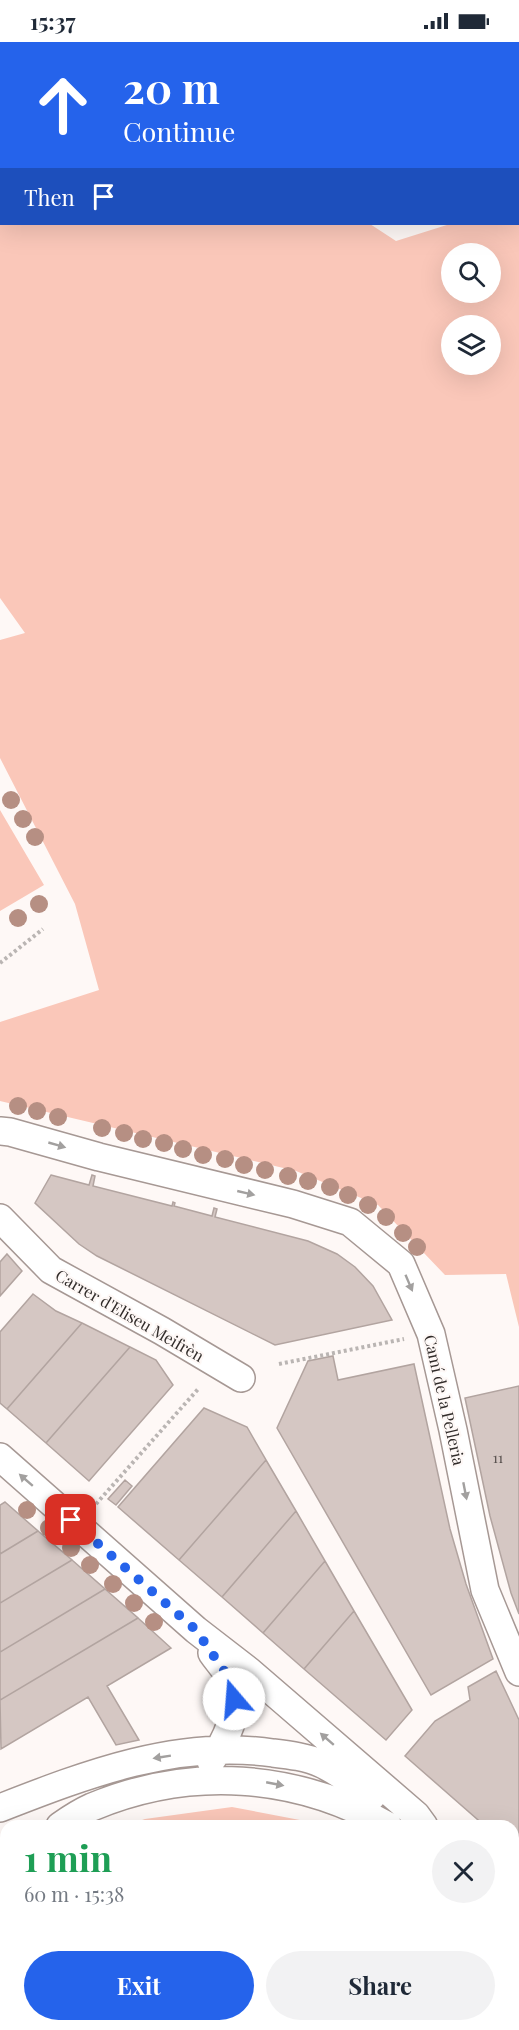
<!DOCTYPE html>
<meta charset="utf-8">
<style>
:root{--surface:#fff;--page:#f2f2f3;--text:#1f2937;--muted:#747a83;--accent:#2563eb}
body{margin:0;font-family:"Playfair Display",serif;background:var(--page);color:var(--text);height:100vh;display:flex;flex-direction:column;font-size:22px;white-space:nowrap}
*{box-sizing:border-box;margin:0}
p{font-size:20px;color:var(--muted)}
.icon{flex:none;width:33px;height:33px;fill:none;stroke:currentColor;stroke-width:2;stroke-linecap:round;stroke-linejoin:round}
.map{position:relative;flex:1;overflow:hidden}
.drawer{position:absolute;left:0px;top:1778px;width:519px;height:212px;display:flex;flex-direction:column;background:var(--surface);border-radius:18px 18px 0 0;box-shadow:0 6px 24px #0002}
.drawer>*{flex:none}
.guide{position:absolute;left:0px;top:0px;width:519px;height:183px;box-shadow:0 6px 24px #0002;background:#2563eb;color:#fff;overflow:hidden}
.tools{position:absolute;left:441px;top:201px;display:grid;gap:12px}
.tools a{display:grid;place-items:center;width:60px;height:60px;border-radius:50%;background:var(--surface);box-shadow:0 6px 24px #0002;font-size:30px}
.pin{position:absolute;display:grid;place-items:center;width:51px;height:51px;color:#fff;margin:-26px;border-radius:12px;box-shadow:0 3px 9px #0006}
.me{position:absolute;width:66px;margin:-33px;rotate:342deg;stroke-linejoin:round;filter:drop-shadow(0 0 4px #0008)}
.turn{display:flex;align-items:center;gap:21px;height:126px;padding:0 24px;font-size:27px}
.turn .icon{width:78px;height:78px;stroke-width:2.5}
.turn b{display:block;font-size:42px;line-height:51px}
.then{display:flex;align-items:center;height:57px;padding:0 24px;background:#0003;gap:12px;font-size:22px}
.round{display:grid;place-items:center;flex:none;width:63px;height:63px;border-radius:32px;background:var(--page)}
.overview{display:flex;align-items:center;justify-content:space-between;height:102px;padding:0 24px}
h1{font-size:36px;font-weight:700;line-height:45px;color:#1e9e55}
.button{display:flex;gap:12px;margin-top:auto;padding:12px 24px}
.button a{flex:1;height:69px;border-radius:36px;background:var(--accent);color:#fff;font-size:24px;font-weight:700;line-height:69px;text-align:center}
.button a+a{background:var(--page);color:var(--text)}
.status{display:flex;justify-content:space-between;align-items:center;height:42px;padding:0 30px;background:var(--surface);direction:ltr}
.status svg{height:16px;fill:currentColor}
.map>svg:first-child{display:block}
.green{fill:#fac7b9;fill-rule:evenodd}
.building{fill:#d5c7c3;stroke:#b2a4a0;stroke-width:1.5}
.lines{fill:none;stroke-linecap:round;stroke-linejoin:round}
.street-casing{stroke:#a69894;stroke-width:30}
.path{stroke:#bab5b3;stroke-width:4;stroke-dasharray:3 3;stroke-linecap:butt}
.street{stroke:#fff;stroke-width:27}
.tree{fill:#b68f83}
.oneway{fill:#a2a09f}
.route{stroke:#2563eb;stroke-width:10;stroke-dasharray:0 18}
.labels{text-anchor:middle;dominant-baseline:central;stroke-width:4.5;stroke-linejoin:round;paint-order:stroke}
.number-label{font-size:14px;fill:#5a5350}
.street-label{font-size:16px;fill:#312c2a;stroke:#fef8f6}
</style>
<div class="status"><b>15:37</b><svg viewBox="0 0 49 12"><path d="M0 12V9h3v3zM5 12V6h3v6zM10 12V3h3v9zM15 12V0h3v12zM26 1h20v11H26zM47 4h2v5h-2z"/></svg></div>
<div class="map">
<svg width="519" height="1988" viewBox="0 0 519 1988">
<rect width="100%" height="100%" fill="#fef8f6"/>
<path class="green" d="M474 0H519V1285L506 1232 445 1233 378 1163 296 1129 0 1059V980L99 948 75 862 0 716V598L25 591 0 556V102L1 101 2 182H370L396 199 450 182H518V2L473 1ZM452 212H490V250H452ZM452 284H490V322H452Z
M0 768 44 843 0 869Z
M232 1765 326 1783H127L145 1777Z
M6 1836V1983H513V1936L519 1944V1988H0V1840Z"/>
<path class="building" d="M123 0H157L160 2H122Z
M234 0H266L268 2H232Z
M266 0H306L307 2H268Z
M371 0H414L369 2Z
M51 1133 89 1143 92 1133 95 1134 93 1144 172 1164 173 1160 175 1161 174 1164 212 1174 214 1166 217 1167 215 1175 308 1199 337 1212 355 1225 373 1244 392 1278 275 1303 97 1214 79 1202 35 1161Z
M7 1212 22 1229 0 1254V1220Z
M33 1252 56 1269 82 1281 7 1367 0 1361V1290Z
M82 1281 130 1305 46 1401 7 1367Z
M130 1305 156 1318 173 1343 89 1439 46 1401Z
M333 1314 338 1338 414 1322 450 1487 466 1542 493 1617 431 1653 277 1386 308 1319Z
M519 1344V1572L511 1551 490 1474 465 1356Z
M204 1366 247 1385 266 1418 179 1518 118 1465Z
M266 1418 296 1469 222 1555 179 1518Z
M125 1438 132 1444 116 1463 108 1457Z
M5 1460 38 1489 0 1512V1463Z
M296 1469 325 1519 263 1591 222 1555Z
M38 1489 72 1518 0 1561V1512Z
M72 1518 105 1547 0 1610V1561Z
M325 1519 354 1569 304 1627 263 1591Z
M105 1547 138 1576 0 1658V1610Z
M354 1569 412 1668 386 1698 304 1627Z
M138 1576 171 1606 107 1644 139 1698 116 1703 88 1655 1 1707 0 1658Z
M496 1629 519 1678V1813L513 1807V1784H485L405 1714 435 1679 470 1658 468 1645Z"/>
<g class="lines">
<g class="street-casing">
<path id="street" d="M62 2 63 0
M197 2 199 0
M438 2 440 0
M0 69 2 68
M0 1089 10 1090 99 1115 293 1162 350 1180 401 1222 431 1292 453 1388 485 1548 519 1630
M0 1176 51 1228 162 1289 241 1336
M0 1415 196 1588 249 1629 416 1773 424 1784
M211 1719C226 1699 240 1669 233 1643 231 1633 218 1620 212 1611
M0 1766C87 1732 178 1697 273 1711 290 1713 307 1715 322 1722 339 1730 356 1743 372 1754
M60 1784C70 1777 81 1770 92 1765 190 1724 296 1731 388 1784
M0 1818 6 1814
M513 1858 519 1861
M513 1885 519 1892"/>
</g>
<path class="path" d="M0 921 43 887
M279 1322 404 1297
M96 1462 199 1346"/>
<use href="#street" class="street"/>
</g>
<g class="tree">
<circle cx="11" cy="758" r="9"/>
<circle cx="23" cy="777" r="9"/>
<circle cx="35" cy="795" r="9"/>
<circle cx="39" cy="862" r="9"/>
<circle cx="18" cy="876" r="9"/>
<circle cx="18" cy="1064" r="9"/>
<circle cx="37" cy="1069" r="9"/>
<circle cx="58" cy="1075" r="9"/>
<circle cx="102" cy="1086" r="9"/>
<circle cx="124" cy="1091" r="9"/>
<circle cx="143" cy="1097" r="9"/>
<circle cx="164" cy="1101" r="9"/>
<circle cx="183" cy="1107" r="9"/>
<circle cx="203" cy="1113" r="9"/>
<circle cx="225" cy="1117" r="9"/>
<circle cx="244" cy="1123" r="9"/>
<circle cx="265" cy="1128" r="9"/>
<circle cx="288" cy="1134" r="9"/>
<circle cx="308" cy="1139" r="9"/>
<circle cx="330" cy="1145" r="9"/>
<circle cx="348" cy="1153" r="9"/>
<circle cx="368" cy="1163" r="9"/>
<circle cx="386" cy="1175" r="9"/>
<circle cx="403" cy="1191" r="9"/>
<circle cx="417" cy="1205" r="9"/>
<circle cx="27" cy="1468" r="9"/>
<circle cx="49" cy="1486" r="9"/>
<circle cx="71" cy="1506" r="9"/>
<circle cx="90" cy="1523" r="9"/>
<circle cx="113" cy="1542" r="9"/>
<circle cx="134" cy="1561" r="9"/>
<circle cx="154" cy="1580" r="9"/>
</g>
<defs><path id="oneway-solid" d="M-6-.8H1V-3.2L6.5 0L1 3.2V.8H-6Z" transform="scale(1.5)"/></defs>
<g class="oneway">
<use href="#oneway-solid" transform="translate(57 1103) rotate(16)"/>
<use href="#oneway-solid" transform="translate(246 1151) rotate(13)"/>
<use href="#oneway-solid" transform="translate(409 1241) rotate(67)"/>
<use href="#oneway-solid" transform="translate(26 1438) rotate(-139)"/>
<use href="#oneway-solid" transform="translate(465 1449) rotate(79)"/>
<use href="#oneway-solid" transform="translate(327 1697) rotate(-139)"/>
<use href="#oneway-solid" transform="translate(162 1715) rotate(171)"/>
<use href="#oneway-solid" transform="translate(275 1742) rotate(11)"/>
</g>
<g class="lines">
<path class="route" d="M71 1478 196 1588 233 1642 234 1657"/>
</g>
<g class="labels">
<g class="number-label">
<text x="498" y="1415">11</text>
</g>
<g class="street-label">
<text transform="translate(130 1273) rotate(30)">Carrer d'Eliseu Meifrèn</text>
<text transform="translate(445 1358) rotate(77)">Camí de la Pelleria</text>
</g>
</g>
</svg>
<div class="tools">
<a><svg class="icon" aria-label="search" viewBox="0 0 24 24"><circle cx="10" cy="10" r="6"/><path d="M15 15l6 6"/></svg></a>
<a><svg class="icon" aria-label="layers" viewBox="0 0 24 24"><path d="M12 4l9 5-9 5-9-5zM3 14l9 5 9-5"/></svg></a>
</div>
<div class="pin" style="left:71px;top:1478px;background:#d93025"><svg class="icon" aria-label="arrive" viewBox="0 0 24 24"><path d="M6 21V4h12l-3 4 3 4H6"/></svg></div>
<svg class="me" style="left:234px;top:1657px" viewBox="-20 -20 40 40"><circle r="19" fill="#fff"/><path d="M0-13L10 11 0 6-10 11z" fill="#2563eb"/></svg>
<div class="guide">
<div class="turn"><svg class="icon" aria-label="ahead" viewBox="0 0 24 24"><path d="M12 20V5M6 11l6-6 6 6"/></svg><div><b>20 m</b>Continue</div></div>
<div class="then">Then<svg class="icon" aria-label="arrive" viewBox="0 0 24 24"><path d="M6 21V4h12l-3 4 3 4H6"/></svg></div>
</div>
<section class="drawer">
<div class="overview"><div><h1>1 min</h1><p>60 m · 15:38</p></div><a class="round"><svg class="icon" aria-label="close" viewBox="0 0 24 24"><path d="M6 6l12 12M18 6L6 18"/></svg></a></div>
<div class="button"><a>Exit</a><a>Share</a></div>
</section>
</div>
